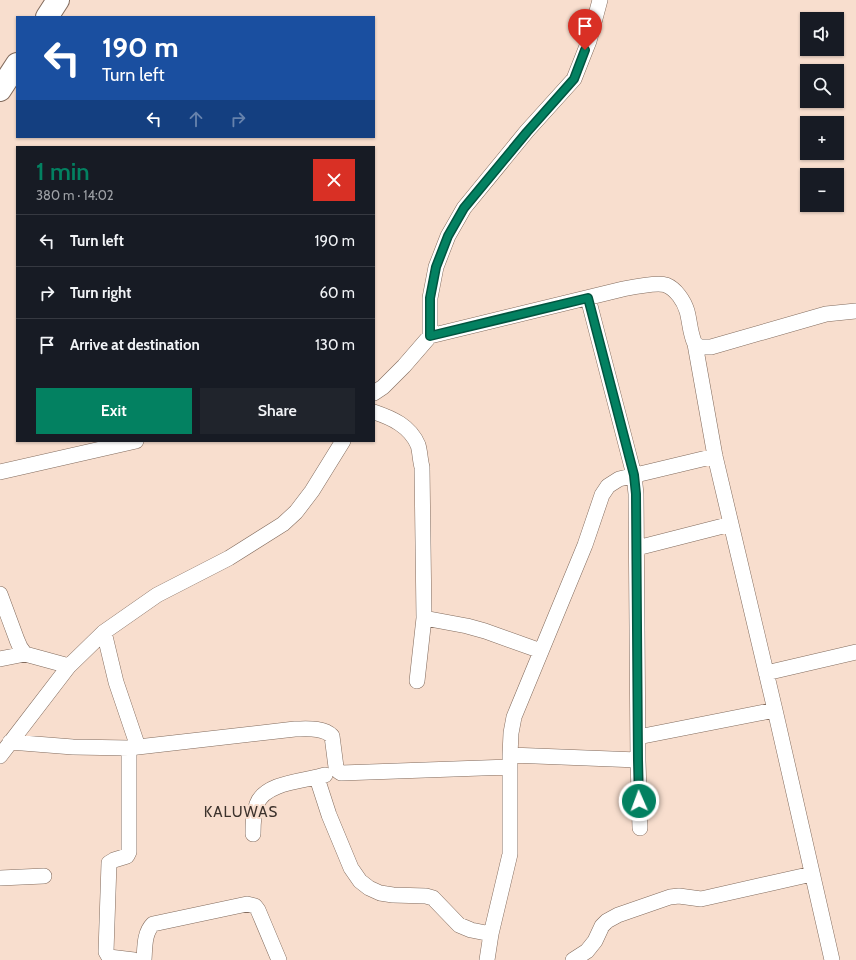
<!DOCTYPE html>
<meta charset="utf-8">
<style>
:root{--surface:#171b24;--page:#20242c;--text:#f1f3f6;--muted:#9ea1a6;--line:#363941;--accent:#038161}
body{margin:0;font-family:Cabin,sans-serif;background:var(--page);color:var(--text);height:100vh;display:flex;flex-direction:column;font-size:15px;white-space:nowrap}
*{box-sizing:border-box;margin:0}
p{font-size:13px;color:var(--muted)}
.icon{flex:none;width:22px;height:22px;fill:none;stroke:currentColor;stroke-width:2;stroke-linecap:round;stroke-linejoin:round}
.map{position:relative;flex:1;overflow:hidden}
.details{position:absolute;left:16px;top:146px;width:359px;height:296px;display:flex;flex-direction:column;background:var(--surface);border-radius:0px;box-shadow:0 1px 3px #0004}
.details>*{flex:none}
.hud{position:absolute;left:16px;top:16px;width:359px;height:122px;border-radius:0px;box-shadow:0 1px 3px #0004;background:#1a4fa0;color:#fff;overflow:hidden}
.tools{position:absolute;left:800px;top:12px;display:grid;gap:8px}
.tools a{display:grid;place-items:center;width:44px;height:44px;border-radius:0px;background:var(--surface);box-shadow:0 1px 3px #0004;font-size:20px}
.pin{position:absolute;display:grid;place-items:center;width:34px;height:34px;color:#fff;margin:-41px -17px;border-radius:50% 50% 50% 0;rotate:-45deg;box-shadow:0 0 4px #0007}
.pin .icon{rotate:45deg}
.me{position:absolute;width:44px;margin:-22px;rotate:358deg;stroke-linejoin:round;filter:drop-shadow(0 0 3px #0008)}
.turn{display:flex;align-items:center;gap:14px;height:84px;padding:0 20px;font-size:18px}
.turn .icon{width:52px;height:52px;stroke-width:2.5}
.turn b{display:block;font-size:28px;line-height:34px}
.lanes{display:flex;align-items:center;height:38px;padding:0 20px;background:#0003;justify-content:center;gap:20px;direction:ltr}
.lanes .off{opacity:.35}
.round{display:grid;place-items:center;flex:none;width:42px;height:42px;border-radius:0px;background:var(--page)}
.overview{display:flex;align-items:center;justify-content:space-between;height:68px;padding:0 20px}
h1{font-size:24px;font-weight:600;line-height:30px;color:var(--accent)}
.button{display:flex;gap:8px;margin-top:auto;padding:8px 20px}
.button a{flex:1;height:46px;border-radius:0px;background:var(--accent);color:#fff;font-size:16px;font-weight:600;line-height:46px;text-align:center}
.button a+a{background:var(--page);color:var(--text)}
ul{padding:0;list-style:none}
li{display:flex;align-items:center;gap:12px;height:52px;padding:0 20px;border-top:1px solid var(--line)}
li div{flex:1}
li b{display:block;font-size:15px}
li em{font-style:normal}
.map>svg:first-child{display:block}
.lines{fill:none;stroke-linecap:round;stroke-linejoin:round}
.street-casing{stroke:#826b5d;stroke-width:16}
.primary-casing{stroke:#826b5d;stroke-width:24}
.street{stroke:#fff;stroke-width:15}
.primary{stroke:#fff;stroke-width:22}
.route-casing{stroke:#02543f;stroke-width:10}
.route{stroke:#038161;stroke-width:7}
.labels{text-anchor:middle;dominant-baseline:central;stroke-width:4;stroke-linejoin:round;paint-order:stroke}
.quarter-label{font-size:15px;letter-spacing:1px;fill:#3c322c;stroke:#f8dece}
</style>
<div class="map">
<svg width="856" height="960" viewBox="0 0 856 960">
<rect width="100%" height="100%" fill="#f8dece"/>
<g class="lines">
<g class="street-casing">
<path id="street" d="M588 298 634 475 636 494 638 760 640 828
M430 336V298L436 267 448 236 464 208 527 131 574 79 589 41 600 0
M695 344 700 347H711L826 314 856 311
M374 393 383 387 404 366 430 336 623 289C633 287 657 282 666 285 676 289 684 301 687 311 690 322 690 334 695 344L715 456 775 710 832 960
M374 412C392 418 410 426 418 445 420 451 420 460 422 467L424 618 417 681
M0 472 136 441
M637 548 731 524
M0 594 17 640 20 647 25 654 69 666
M424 618 467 626 485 631 541 651
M104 632 116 682 138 747
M0 659 25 654
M766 673 856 652
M638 737 775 710
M10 742 73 747 129 748 295 729C306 729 323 727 332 736L336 767 338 771 341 773 510 767
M129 748V852L127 856 114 860 109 863 106 952 109 957 134 960
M510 755 638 760
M0 756 69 666 104 632 157 595 229 558 283 524 296 512 312 491 343 441
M317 778 329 815 351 868 360 881 369 888 380 893 393 895 426 896 433 898 459 925 471 930 491 934
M253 834C253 824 253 814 257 804 265 782 306 781 325 775
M0 878 44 876
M144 960C145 947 144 933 153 924L247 904 255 906 258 910 279 960
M487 960 491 934 510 854V755L511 733 514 717 585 545 602 495 608 486 619 479 715 456
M573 960 587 951 595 941 602 926 607 921 618 915 670 897 679 896 701 899 812 874"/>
</g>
<g class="primary-casing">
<path id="primary" d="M47 17 58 0
M0 90 17 64"/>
</g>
<use href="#street" class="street"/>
<use href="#primary" class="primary"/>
</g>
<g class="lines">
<g class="route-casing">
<path id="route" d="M585 50 574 79 527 132 464 208 448 236 436 267 430 298V336L588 298 634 475 636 494 638 760 639 801"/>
</g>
<use href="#route" class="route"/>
</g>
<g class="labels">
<g class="quarter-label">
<text x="241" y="812">KALUWAS</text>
</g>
</g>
</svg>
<div class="tools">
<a><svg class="icon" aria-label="sound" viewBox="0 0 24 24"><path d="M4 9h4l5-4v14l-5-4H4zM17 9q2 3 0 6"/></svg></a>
<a><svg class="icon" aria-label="search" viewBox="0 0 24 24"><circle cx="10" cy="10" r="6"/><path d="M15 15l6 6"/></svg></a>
<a>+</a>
<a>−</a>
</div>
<div class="pin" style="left:585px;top:50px;background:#d93025"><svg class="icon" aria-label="arrive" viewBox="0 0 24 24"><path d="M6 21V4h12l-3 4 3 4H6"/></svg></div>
<svg class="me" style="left:639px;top:801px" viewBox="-20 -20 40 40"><circle r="17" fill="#038161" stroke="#fff" stroke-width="3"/><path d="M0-11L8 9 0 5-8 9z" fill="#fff"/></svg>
<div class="hud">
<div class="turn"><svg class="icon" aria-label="left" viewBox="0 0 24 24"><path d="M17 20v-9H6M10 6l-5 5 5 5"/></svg><div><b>190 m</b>Turn left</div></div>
<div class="lanes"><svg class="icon" aria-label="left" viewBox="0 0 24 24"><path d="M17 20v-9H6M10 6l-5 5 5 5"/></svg><svg class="icon off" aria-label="ahead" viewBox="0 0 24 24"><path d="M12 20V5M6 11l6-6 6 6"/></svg><svg class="icon off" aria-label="right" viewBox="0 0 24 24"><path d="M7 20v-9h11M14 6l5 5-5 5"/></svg></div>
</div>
<section class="details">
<div class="overview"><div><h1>1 min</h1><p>380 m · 14:02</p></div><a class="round" style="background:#d93025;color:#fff"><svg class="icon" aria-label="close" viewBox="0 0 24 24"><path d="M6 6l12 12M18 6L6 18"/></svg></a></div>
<ul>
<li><svg class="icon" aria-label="left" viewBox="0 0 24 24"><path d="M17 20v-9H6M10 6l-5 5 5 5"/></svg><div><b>Turn left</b></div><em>190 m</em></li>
<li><svg class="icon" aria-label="right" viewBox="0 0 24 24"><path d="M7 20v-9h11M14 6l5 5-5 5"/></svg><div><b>Turn right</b></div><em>60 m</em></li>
<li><svg class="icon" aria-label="arrive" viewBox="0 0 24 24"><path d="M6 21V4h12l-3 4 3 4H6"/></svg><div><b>Arrive at destination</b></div><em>130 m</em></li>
</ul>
<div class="button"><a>Exit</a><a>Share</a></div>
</section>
</div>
